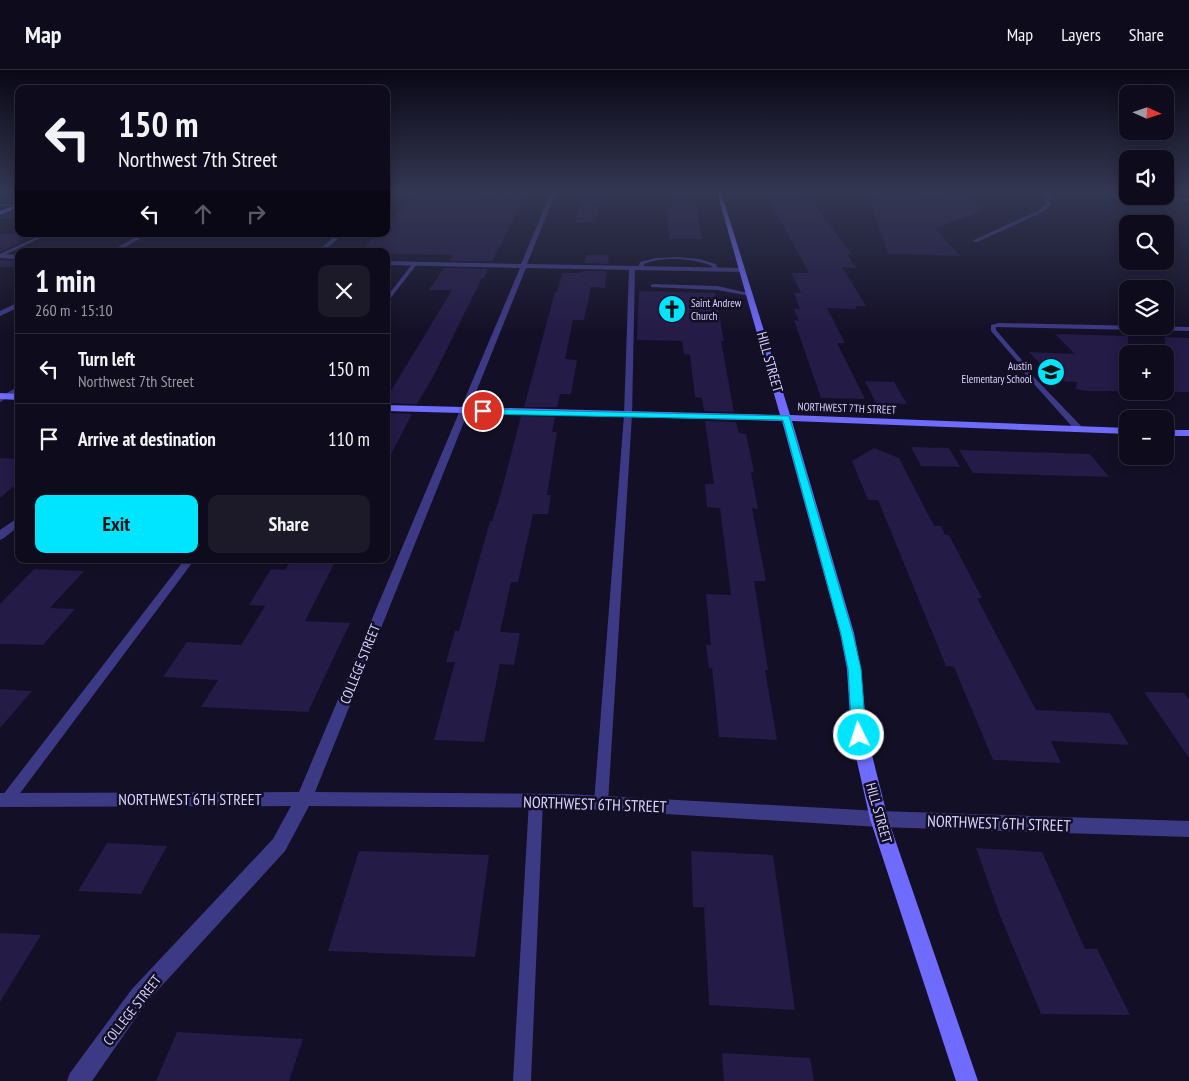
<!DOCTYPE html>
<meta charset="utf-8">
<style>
:root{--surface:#0e0b1c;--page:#1c1929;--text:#f1f3f6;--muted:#9b9ba3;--line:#2e2b3b;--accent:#00e5ff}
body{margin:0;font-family:"PT Sans Narrow",sans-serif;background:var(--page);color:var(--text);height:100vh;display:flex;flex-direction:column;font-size:19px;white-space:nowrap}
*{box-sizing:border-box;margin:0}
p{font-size:16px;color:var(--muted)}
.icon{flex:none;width:28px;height:28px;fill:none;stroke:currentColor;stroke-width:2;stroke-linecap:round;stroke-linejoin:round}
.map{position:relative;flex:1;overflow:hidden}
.panel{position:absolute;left:15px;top:178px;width:375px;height:315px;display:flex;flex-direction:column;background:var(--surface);border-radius:10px;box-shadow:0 2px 12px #0003,0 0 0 1px var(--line)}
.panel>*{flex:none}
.top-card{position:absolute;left:15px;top:15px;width:375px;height:152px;border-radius:10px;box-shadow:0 2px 12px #0003,0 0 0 1px var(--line);background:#0e0b1c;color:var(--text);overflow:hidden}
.needle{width:32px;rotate:93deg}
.buttons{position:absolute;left:1119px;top:15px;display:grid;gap:10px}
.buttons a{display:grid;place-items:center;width:55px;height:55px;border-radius:10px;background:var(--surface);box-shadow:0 2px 12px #0003,0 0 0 1px var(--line);font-size:25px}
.pin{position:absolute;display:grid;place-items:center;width:42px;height:42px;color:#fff;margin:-21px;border:2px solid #fff;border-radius:50%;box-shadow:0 1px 5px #0007}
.me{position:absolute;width:55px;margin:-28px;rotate:356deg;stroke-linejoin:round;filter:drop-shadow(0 0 4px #0008)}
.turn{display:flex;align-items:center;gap:18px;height:105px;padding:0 20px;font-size:22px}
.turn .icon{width:65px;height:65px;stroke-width:2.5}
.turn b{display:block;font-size:35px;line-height:42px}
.lanes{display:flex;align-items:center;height:48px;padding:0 20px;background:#0003;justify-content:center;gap:25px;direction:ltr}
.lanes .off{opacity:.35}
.round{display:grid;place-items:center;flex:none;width:52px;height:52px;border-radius:10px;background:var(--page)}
.summary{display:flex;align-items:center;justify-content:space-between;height:85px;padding:0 20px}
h1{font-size:30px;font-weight:600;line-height:38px}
.primary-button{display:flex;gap:10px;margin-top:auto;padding:10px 20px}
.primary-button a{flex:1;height:58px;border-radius:10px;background:var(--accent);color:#111;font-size:20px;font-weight:600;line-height:58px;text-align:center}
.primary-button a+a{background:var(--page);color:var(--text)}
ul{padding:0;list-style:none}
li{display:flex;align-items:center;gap:15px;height:70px;padding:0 20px;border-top:1px solid var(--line)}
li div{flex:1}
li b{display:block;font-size:19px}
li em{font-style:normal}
header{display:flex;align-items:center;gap:30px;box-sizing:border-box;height:70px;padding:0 25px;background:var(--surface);border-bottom:1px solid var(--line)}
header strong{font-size:24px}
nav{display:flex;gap:28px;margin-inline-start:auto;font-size:18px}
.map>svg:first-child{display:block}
.building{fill:#241b47}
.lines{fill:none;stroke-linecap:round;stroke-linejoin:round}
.lane{fill:#3d3a85;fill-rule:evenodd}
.street{fill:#3d3a85;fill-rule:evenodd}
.secondary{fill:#6f6bff;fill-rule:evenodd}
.route{fill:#00e5ff;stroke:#0095a6}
.labels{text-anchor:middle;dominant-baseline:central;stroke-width:5;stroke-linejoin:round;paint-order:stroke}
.far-poi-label{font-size:11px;fill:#d9d4ff;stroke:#130f26;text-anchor:start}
.far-street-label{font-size:11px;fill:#d9d4ff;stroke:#130f26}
.street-label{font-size:14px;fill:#d9d4ff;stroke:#130f26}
.near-street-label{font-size:16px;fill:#d9d4ff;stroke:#130f26}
</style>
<header>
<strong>Map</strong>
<nav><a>Map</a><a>Layers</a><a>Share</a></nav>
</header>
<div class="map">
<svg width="1189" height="1011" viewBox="0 0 1189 1011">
<rect width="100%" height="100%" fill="#130f26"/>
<path class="building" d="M0 122H19V132H0Z
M477 123 527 124 492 191H449L453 185 386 184V181H360L377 164H386V154L415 126 421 124 475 125Z
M927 123 964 124 984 140 935 158 961 186 888 184 869 128Z
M582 130H601L595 153H575Z
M769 130 811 131 852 184H847L856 198 842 197 866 236H855L857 239 827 238 845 273H837L865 329 821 328 794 250 799 251 794 239H800L794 223H801L791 203H809Z
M673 131H696L702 169H669L667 137H674Z
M19 139V149H0V147Z
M0 164H19V173L0 182Z
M586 185H609L608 194 584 193Z
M0 190 19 191V197H0Z
M444 198 488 199 484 208H482L432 309 417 334 386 333V329L452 220H429Z
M583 201H607L605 218 591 217 584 250H573L565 289 577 290 571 324H560L557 337H524L555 222H557L562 203H582Z
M639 221 715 223 724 271H721L734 342 704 341 702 328 695 327 690 285 684 284 682 271 637 270Z
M1055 264 1128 266V321H1087L1076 319 1077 312 1056 311 1029 282 1075 284Z
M1165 267 1189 268V322H1165Z
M865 311 894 312 907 334 876 333Z
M386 343 412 344 386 394Z
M521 346 555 347 552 362H557L547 425H551L548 444H533L518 512H511L500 562 520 563 514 595 500 594 484 672 434 670 455 592H446L455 561H459L490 451H492L501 423Z
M705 351 736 352 739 363 746 364 754 402H751L758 439 752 438 766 511H754L768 600H765L777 670 719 667 712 598H709L706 575H711L706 524 731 525 720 438 707 437 705 414H714Z
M911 377 949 378 960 397 921 396Z
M874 378 899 388 934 456H941L945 465H949L982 528H977L1036 640 1110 643 1129 675 1051 671 1061 693 993 690 954 597 946 596 878 430H868L852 391Z
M959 380 1090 384 1109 407 973 403Z
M0 388 19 389V412L0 428Z
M291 491 335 492 305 551 350 553 308 642 201 637 218 610 163 607 187 572 241 575 265 536 249 535 271 499 285 500Z
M34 499 84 501 50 538 75 539 43 575 0 574V534Z
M0 619 32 621 0 658Z
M1144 622 1184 623 1189 630V688Z
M107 773 167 776 141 824 78 821Z
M976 778 1042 782 1085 879H1097L1130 945 1041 944 1001 848Z
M359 781 489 785 475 887 328 881Z
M691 781 773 785 795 940 709 935 704 837H693Z
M0 863 41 865 0 932Z
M177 962 303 969 289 1011H156Z
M722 983 810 988 814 1011H724Z"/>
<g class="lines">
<path class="lane" d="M0 134H19V136H0Z
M44 164H49L0 187V184Z
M678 187 699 189 716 194 718 200 713 201 712 196C693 188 663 186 644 194L643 199 638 198 640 192 656 188Z
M413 193 417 194 386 234V228Z
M632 196 635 198 632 345 608 733 606 737 601 739 596 737 594 733 624 345 629 198Z
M653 214 717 216 753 224 750 226 717 220 651 217V215Z
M999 253 1189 257V261L996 257V260L1028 297 1030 303 1082 357 1083 359 1079 361H1076L1025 304 1023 298 991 261V255Z
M19 316V321L0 332V327Z
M185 489H195L12 734 7 736 2 734 0 730 2 726Z
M536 725 541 727 543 731 531 1011H513L529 731 531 727Z"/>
<path class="street" d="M551 122H556L527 194 742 198 745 200 742 202 526 198 315 722 568 724 879 741 1189 751V767L879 757 568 738 309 736 285 781 146 933 92 1011H67L70 1003 132 919 273 769 291 736 0 737V723L299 722 520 198 386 195V191L521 194Z
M638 122H817L751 125Z
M1047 122H1051V135L1041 143 977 172 972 171 1037 141 1046 134Z
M1053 122 1189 129V131L1055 123Z
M141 164H148L118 181H111Z
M337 164H343L324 181H318Z
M0 184 19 185V189L0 188Z
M19 232V237L0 246V241Z
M19 447V456L4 468 0 470V460Z"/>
<path class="secondary" d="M717 122H721L790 345 1128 358V364L792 351 854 563 861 599 867 665 888 749 978 1011H956L870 749 851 665 847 599 840 563 782 351 386 341V335L780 345Z
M19 134V137L0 145V141Z
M0 323 19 324V330L0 329Z
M1165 360H1189V366H1165Z"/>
</g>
<linearGradient id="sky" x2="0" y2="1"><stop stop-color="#0a0815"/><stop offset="0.46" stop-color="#333752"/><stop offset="1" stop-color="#333752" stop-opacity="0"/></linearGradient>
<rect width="1189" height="264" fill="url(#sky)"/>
<path class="route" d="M480 339 789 346 853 564 861 599 866 665 864 669 859 670 854 669 852 665 848 599 841 564 783 350 483 344 479 341Z"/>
<defs>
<g id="church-disc" transform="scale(1.4375)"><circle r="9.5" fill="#00e5ff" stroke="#130f26"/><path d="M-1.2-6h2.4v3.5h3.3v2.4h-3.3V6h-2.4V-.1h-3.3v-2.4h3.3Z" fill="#111"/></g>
<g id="school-disc" transform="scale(1.4375)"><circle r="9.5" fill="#00e5ff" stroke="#130f26"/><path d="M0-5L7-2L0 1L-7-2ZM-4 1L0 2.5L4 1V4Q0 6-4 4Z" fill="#111"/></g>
</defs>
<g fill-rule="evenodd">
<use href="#church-disc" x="672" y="239"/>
<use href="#school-disc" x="1051" y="302"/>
</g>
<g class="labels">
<g class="far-poi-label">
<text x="691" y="233">Saint Andrew<tspan x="691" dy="13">Church</tspan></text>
<text x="1032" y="296" text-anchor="end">Austin<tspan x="1032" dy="13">Elementary School</tspan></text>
</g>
<g class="far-street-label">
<text transform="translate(847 338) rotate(2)">NORTHWEST 7TH STREET</text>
</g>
<g class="street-label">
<text transform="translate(770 292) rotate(74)">HILL STREET</text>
<text transform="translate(360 594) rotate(-68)">COLLEGE STREET</text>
<text transform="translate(879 743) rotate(74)">HILL STREET</text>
<text transform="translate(132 940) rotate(-52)">COLLEGE STREET</text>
</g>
<g class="near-street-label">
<text x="190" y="729">NORTHWEST 6TH STREET</text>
<text transform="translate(595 734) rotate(2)">NORTHWEST 6TH STREET</text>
<text transform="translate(999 753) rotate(2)">NORTHWEST 6TH STREET</text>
</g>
</g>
</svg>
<div class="buttons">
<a><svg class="needle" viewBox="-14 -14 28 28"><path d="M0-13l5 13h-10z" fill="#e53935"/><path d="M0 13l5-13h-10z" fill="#9b9ba3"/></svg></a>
<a><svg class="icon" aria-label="sound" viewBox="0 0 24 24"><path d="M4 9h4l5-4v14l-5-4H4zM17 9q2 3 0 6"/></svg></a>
<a><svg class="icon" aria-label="search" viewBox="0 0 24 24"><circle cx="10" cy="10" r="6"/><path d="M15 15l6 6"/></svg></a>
<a><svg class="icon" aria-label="layers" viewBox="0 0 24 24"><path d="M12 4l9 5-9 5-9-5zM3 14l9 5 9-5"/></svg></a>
<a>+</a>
<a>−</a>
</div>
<div class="pin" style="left:483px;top:341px;background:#d93025"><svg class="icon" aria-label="arrive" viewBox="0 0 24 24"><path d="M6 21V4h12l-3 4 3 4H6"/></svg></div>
<svg class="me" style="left:859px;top:665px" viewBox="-20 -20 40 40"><circle r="17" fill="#00e5ff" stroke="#fff" stroke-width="3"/><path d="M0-11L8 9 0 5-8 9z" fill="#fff"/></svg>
<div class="top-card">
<div class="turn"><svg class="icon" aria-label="left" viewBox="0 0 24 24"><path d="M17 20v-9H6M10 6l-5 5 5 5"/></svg><div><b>150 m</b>Northwest 7th Street</div></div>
<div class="lanes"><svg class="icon" aria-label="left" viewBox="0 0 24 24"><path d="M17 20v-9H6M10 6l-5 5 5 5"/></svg><svg class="icon off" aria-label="ahead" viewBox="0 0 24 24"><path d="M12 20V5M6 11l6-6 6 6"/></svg><svg class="icon off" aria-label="right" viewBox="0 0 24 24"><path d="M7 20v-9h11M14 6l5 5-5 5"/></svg></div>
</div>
<section class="panel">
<div class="summary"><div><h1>1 min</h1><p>260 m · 15:10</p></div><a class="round"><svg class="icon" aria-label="close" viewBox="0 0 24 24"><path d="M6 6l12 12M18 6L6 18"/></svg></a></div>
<ul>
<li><svg class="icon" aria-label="left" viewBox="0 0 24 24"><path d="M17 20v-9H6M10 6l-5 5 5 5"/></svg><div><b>Turn left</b><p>Northwest 7th Street</p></div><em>150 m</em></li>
<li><svg class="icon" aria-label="arrive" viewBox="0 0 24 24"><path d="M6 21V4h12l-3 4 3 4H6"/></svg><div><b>Arrive at destination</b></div><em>110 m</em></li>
</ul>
<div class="primary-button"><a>Exit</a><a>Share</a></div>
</section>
</div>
